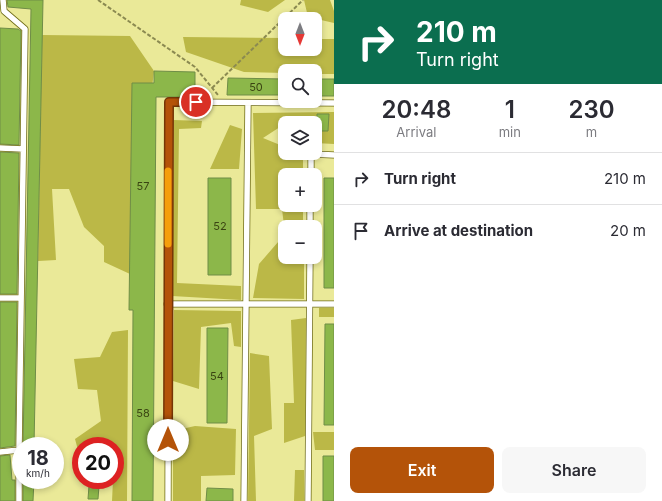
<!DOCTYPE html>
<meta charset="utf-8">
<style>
:root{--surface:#fff;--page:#f7f7f7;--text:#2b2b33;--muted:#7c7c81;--line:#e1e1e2;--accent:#b45309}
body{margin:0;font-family:Inter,sans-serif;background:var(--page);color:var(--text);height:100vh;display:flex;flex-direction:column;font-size:15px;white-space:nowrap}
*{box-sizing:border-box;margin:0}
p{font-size:13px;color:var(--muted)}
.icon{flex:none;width:22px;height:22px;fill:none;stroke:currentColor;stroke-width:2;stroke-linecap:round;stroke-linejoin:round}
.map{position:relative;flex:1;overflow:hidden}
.sheet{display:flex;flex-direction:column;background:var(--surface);width:328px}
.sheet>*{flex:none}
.banner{background:#0b6e4f;color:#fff;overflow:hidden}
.needle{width:26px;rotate:180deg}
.buttons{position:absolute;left:278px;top:12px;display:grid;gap:8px}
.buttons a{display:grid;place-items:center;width:44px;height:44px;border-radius:8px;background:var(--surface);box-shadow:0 2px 6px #0003;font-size:20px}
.speed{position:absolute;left:12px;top:437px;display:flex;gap:8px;font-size:20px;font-weight:700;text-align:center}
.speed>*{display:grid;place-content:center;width:52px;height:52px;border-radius:50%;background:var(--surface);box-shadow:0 2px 6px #0003;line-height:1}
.speed small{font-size:10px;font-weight:400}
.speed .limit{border:6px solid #d22;background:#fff;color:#111}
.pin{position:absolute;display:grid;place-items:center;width:34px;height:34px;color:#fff;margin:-17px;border:2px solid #fff;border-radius:50%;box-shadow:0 1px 4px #0007}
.me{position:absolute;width:44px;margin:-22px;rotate:0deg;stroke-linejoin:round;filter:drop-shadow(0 0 3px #0008)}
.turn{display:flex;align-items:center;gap:14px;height:84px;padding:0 16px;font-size:18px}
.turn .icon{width:52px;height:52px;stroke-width:2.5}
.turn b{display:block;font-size:28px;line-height:34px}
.eta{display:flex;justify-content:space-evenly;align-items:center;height:68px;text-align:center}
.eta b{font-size:24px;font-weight:600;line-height:28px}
.action{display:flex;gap:8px;margin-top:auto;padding:8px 16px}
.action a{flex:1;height:46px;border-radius:8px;background:var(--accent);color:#fff;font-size:16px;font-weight:600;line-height:46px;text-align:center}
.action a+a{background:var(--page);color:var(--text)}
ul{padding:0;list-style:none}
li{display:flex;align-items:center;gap:12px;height:52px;padding:0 16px;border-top:1px solid var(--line)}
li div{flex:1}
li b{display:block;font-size:15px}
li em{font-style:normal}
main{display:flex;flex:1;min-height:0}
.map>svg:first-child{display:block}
.green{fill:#bbb847}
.building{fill:#8cb74a;stroke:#6f8d47}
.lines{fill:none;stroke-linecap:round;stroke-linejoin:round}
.service-casing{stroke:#6f6c18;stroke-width:7}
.path{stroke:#8b8a51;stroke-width:2;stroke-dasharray:4 2;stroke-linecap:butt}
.service{stroke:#fff;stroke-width:5.5}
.route-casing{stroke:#753606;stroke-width:10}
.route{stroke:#b45309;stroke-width:7}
.slow{stroke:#f59e0b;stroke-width:7}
.labels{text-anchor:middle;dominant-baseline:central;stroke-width:3;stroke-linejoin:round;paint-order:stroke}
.number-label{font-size:11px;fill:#3a4412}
</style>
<main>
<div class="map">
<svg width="334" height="501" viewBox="0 0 334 501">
<rect width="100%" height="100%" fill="#eae998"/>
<path class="green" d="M241 0H285L268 12 240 5Z
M304 0H330L334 11V23L308 17Z
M42 35 130 36 154 71 130 274 104 262V246L84 227 69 189H52L56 260 38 261Z
M183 37 285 38V49H315V39H334V74H315V71H285V73L244 72 186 52Z
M334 112V144L315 143V123H285V126L283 125 263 138 285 147V153L303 154V175H285V205H303V227H285V257H304V299L253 298 259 264 285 234 282 209H256L253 113Z
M174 120 202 121 201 128 179 129 177 283 241 286V300L172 296Z
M230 125 242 129 239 169H210Z
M319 308H334V317H319Z
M174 310 241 311V347L234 346 231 323 201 327 199 389 173 381Z
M306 318 305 436 284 443V403H294L291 320Z
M128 330 127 501H112L113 480H115V446H81V450H78L75 439 101 421 97 390 78 389 74 359 100 357 112 332Z
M250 353 269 356 272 429 254 436 256 501H248Z
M195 426 236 429 235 475 201 476V501H173V431Z
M313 432H334V450H315Z
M295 470H304V501H294Z"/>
<path class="building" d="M7 0H43L34 446H23L31 9 8 7Z
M0 28 18 29 21 31 19 145 0 144Z
M154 71 195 72V97H156L153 501H132L133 310H129L132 83H154Z
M228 78 285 79V95H227Z
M315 79H334V96H315Z
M317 114H329L328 131H317Z
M0 152 19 153 17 294H0Z
M208 178H231V275H208Z
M324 178H334V288H324Z
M0 302H17L15 446 0 448Z
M325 324H334V425H324Z
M207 328H228L227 423H207Z
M10 455 12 480H15V501H0V456Z
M323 456H334V501H323Z
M23 480H34L33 501H23Z
M89 486H99L98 499H88Z
M207 488 233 489V501H206Z"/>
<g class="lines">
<g class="service-casing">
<path id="service" d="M0 148 23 149
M311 175V154L334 155
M310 227V205
M0 298H21
M167 304H334
M0 452 19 450 25 29 4 11 3 0
M19 501V450
M168 501 169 102 334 103
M244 501 248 103
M308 501 310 257"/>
</g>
<path class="path" d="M98 0 195 67 218 95
M212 88 303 0"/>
<use href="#service" class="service"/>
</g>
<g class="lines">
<g class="route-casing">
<path id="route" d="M168 440 169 102H196"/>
</g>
<use href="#route" class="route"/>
<path class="slow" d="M168 244V171"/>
</g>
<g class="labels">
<g class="number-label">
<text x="256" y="87">50</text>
<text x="143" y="186">57</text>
<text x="220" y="226">52</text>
<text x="217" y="376">54</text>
<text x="143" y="413">58</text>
</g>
</g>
</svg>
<div class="buttons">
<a><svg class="needle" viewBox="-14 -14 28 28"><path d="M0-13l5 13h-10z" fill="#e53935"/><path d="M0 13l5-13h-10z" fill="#7c7c81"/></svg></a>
<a><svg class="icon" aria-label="search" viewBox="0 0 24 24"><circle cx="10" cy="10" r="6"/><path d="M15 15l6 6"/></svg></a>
<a><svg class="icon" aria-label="layers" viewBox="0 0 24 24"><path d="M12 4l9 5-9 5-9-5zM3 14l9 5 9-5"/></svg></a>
<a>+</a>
<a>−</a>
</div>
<div class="speed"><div>18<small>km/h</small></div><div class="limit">20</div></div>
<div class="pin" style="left:196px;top:102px;background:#d93025"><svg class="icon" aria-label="arrive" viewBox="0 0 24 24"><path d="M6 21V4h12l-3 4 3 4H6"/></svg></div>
<svg class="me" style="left:168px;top:440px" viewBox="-20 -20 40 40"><circle r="19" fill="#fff"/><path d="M0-13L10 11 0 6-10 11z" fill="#b45309"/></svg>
</div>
<section class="sheet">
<div class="banner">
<div class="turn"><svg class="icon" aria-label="right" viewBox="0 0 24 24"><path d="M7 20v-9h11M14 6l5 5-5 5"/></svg><div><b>210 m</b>Turn right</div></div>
</div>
<div class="eta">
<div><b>20:48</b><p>Arrival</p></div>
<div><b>1</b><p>min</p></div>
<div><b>230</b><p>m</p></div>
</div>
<ul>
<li><svg class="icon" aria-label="right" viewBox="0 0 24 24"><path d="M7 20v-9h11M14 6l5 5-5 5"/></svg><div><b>Turn right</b></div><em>210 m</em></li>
<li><svg class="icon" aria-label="arrive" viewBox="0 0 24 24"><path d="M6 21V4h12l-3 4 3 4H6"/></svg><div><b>Arrive at destination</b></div><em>20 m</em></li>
</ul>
<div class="action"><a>Exit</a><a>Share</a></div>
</section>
</main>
